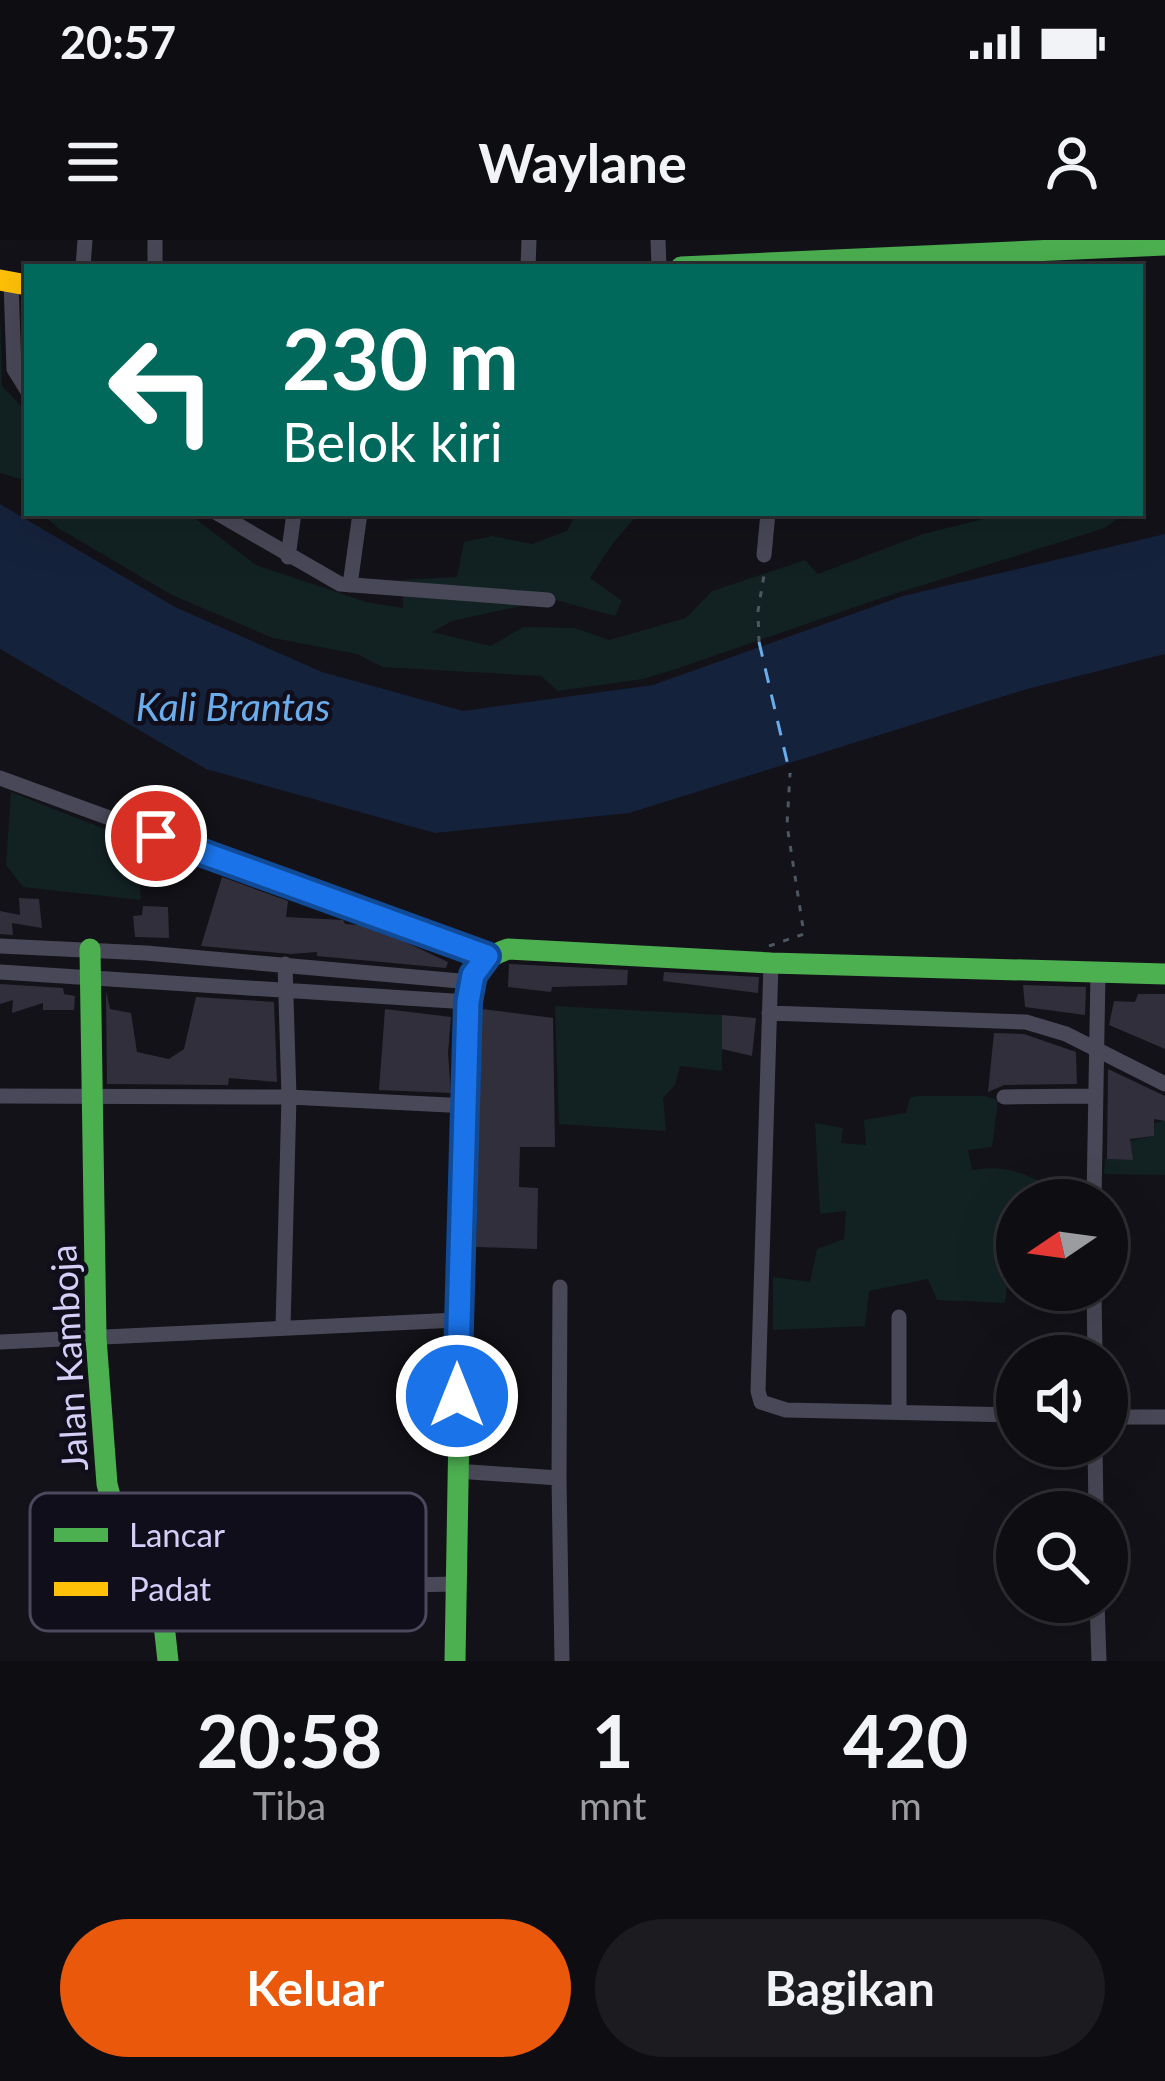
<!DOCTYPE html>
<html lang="id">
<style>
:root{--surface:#0e0e12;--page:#1c1c20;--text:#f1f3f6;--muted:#9b9c9f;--line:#2e2e32;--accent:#ea580c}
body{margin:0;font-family:Lato,sans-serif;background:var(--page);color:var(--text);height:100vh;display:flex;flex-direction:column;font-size:45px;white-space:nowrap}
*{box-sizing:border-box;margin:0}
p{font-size:39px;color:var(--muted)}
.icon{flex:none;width:66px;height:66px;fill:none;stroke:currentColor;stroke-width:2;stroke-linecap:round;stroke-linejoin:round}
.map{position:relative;height:1421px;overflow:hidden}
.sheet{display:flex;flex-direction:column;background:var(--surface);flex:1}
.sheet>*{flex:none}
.banner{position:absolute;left:24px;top:24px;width:1119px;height:252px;border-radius:0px;box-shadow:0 12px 48px #0002,0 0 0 3px var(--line);background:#00695c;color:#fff;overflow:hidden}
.needle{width:78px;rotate:257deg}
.controls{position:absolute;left:996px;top:939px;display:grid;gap:24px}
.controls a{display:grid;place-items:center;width:132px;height:132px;border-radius:50%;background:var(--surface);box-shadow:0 12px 48px #0002,0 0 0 3px var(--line);font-size:60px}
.pin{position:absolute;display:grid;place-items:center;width:102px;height:102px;color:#fff;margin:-51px;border:6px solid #fff;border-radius:50%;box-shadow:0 3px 12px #0007}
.me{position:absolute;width:132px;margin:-66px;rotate:0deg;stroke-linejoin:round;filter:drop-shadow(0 0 9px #0008)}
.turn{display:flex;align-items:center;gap:42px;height:252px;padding:0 60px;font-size:54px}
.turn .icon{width:156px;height:156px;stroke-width:2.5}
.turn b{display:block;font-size:84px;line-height:102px}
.eta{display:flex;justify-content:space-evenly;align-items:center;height:204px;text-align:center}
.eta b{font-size:72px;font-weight:700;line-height:84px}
.button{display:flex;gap:24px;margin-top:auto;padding:24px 60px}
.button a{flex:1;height:138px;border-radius:72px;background:var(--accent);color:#fff;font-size:48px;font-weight:700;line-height:138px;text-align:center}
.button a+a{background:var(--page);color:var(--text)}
.status{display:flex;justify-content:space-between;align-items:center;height:84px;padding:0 60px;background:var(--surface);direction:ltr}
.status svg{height:33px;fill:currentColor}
header{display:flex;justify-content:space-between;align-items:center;height:156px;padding:0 60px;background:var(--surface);font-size:54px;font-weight:700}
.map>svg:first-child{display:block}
.green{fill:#122223}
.water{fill:#15223b}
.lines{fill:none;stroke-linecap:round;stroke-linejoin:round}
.ferry{stroke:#6baceb;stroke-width:3;stroke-dasharray:15 12;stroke-linecap:butt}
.building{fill:#312f3b}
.path{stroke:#4c5762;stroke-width:3;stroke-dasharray:6 9;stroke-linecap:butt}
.street{stroke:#494858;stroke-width:15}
.fast{stroke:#4caf50;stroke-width:21}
.slow{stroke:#ffc107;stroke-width:21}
.route-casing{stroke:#114b97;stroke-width:30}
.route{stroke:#1a73e8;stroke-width:21}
.labels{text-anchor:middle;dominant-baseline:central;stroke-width:9;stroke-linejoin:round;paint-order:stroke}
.street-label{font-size:36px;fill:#d5cff8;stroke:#110e1c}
.water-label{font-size:39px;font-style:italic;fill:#6baceb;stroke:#110e1c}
.key{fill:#110e1c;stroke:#4c485e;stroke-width:3}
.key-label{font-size:33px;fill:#d5cff8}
</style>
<div class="status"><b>20:57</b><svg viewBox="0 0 49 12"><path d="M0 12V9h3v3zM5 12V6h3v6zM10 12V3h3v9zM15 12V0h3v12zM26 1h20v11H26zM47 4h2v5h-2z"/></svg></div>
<header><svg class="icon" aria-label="menu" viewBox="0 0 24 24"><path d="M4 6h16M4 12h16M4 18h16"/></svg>Waylane<svg class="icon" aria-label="person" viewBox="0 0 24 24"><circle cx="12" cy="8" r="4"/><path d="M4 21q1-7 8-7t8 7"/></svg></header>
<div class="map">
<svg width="1165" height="1421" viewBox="0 0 1165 1421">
<rect width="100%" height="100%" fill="#131218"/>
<path class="green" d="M0 69 2 146 27 172V241L0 233Z
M41 273H188L256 325 366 362 403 368V340L457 337 464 302 492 296 532 304 567 291 576 273H639L613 303 590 338 622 361 615 376 552 359 452 381 432 392 491 406 523 387 575 388 609 400 686 378 712 351 805 320 818 334 923 294 1008 273H1125L1105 288 884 357 676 429 643 439 558 451 541 436 383 427 357 414 273 398 172 355 58 288Z
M11 552 137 602 141 660 23 647 6 625Z
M555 766 722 775V831L680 826 675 845 663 858 666 891 559 884Z
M917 856H984L998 860 992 907 968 910 972 930C998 926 1014 929 1037 940L1042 952 1086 955V960H1017L1005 1063 937 1060 928 1039 869 1051 865 1086 773 1090V1037L810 1042 817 1009 844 999 846 971 820 974 815 883 843 888 841 903 866 905 864 880 906 873 910 858Z
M1165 876V935L1104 934 1105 919 1132 920 1130 901 1154 896V883L1164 881Z"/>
<path class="water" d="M0 264 175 367 322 432 463 471 653 445 903 356 1165 294V414L1027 449 629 573 435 593 206 529 0 409Z"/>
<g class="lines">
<path class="ferry" d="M759 402 790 534"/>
</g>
<path class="building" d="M222 637 288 661 286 677 343 680 345 684 371 686 448 722 446 728 317 716V712L291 714 201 706Z
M19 658 39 659 42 688 12 683 13 695 0 694V671L20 675Z
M143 666 168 667 169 698 135 697 133 676 142 675Z
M509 724 628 730 627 745 552 747 551 752 508 747Z
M664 732 759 737 758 753 663 741Z
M0 744 63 748 64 754 75 756 74 770H43V763L12 773 13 760 0 764Z
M1023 745 1086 747 1085 775 1025 767Z
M106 751 110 769 131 773 137 812 169 819 184 809 196 757 274 762 277 842 229 838 228 845 107 844Z
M1138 754H1165V809L1109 785 1114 761 1135 762Z
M385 769 451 777 448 813 451 853 379 850Z
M482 769 553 778 555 907H520L519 947 538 948 537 1009 476 1007Z
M722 775 756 778 752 816 722 809Z
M994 793 1024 794 1076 812 1077 844 1004 845 988 852Z
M1108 829 1165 856V881L1154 879V896L1130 899 1133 920 1107 919Z"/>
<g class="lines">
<path class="path" d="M759 402 758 371 765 329
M769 706 804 694 787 585 790 534"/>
<path class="street" d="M155 0V27
M658 0 659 27
M83 27 85 0
M528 27 529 0
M11 42 14 129 27 150
M217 273 340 344 548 360
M764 315 768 273
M288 317 294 273
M350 345 360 273
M0 538 487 716
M0 706 146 713 471 742
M771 723 758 1151 761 1162 786 1170 1017 1175
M0 732 468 762
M769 773 1026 782 1066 794 1165 844
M0 856 289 857 468 866
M1004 857 1094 856
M1094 960 1098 733
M1094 1050 1095 1116
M899 1077V1172
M283 1088 289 857 285 724
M0 1102 457 1080
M1107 1177H1165
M1095 1206 1096 1272
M456 1231 559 1238 562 1421
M559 1238 560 1047
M357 1346 455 1344
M1097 1362 1099 1421"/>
<path class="fast" d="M681 27 1165 5
M90 709 96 1098 107 1244 116 1279 147 1287 155 1302 168 1421
M455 1421 466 778C468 745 473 720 508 709L771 723 1165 734"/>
<path class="slow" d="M0 40 27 45"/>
</g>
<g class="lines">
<g class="route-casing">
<path id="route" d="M156 596 487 716 473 735 468 762 457 1156"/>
</g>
<use href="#route" class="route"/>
</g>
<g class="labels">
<g class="street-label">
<text transform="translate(68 1118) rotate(-93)">Jalan Kamboja</text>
</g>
<g class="water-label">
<text x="233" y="466">Kali Brantas</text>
</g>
</g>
<rect x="30" y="1253" width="396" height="138" rx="18" class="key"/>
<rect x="54" y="1288" width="54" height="14" fill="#4caf50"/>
<rect x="54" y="1342" width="54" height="14" fill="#ffc107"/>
<g class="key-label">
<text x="129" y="1307">Lancar</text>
<text x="129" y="1361">Padat</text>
</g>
</svg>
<div class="controls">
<a><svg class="needle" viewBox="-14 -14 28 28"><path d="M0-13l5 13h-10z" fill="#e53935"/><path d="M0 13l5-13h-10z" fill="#9b9c9f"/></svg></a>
<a><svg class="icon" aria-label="sound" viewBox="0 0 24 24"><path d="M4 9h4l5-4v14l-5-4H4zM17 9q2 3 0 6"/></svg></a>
<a><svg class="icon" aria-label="search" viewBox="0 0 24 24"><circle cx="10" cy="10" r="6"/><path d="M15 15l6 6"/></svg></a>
</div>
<div class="pin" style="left:156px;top:596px;background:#d93025"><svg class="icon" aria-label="arrive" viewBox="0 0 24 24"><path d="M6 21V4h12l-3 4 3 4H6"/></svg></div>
<svg class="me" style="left:457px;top:1156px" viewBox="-20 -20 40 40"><circle r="17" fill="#1a73e8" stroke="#fff" stroke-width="3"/><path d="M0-11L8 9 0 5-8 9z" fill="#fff"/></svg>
<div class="banner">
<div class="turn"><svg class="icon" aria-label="left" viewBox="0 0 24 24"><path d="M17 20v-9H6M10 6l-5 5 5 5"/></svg><div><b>230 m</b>Belok kiri</div></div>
</div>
</div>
<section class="sheet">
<div class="eta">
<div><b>20:58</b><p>Tiba</p></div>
<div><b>1</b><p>mnt</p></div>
<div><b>420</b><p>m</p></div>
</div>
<div class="button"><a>Keluar</a><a>Bagikan</a></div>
</section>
